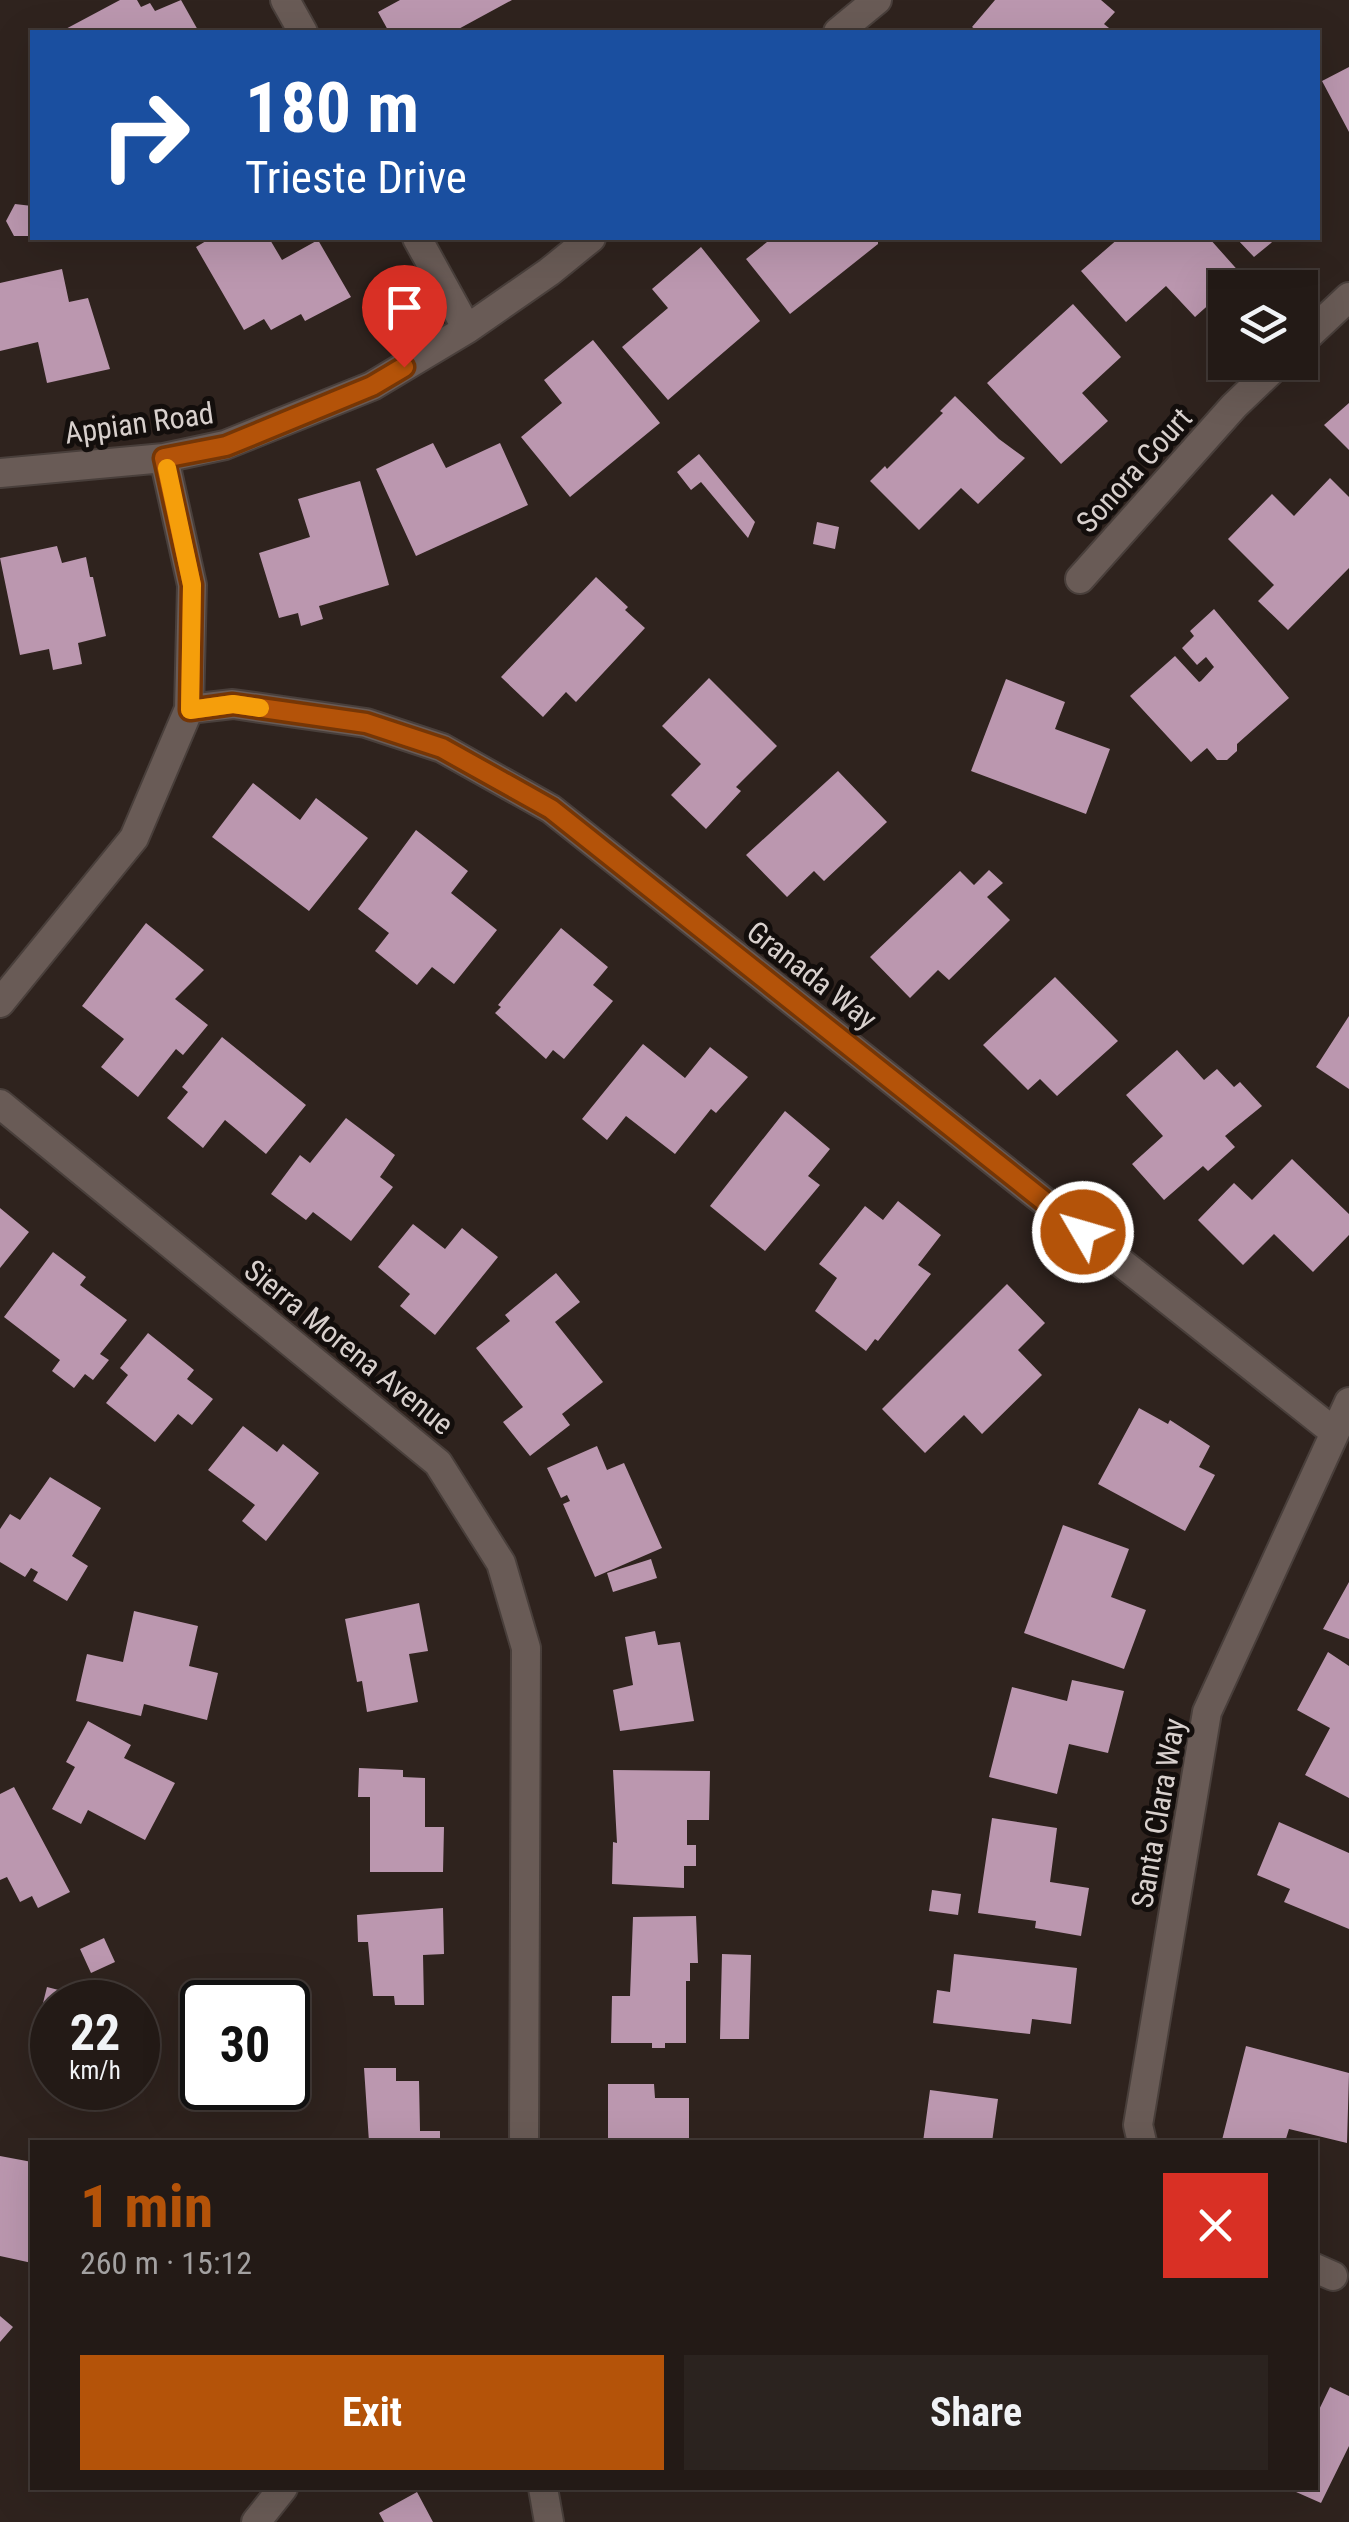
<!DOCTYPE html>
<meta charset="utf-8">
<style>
:root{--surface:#231a16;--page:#2b231f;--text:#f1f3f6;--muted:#a3a1a1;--line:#403835;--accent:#b45309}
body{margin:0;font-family:"Roboto Condensed",sans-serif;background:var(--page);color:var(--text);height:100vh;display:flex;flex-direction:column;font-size:38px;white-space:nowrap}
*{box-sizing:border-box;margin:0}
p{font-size:32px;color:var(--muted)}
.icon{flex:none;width:55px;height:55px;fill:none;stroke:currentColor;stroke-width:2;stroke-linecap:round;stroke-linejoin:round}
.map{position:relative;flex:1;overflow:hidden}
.drawer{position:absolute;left:30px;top:2140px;width:1288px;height:350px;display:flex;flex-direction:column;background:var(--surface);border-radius:0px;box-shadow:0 10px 40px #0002,0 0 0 2px var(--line)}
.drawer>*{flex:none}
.banner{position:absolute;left:30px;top:30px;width:1290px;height:210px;border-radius:0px;box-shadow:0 10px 40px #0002,0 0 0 2px var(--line);background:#1a4fa0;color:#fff;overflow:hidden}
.controls{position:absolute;left:1208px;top:270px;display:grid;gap:20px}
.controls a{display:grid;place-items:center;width:110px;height:110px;border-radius:0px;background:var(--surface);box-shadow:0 10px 40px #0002,0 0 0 2px var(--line);font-size:50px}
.speed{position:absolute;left:30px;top:1980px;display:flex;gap:20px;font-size:50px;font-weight:700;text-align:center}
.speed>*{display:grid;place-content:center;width:130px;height:130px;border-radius:50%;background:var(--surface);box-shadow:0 10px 40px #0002,0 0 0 2px var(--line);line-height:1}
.speed small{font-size:25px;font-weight:400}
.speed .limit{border:5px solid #111;border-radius:15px;background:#fff;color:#111}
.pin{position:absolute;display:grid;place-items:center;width:85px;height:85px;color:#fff;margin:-102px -42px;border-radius:50% 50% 50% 0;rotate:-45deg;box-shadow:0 0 10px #0007}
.pin .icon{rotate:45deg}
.me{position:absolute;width:110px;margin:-55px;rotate:308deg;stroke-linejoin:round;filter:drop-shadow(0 0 8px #0008)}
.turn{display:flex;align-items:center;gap:35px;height:210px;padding:0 50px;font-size:45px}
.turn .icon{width:130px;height:130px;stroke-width:2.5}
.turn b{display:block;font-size:70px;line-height:85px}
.round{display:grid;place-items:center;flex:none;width:105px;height:105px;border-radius:0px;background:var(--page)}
.summary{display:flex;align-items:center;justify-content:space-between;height:170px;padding:0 50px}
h1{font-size:60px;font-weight:700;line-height:75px;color:var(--accent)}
.cta{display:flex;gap:20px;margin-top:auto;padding:20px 50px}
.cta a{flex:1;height:115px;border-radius:0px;background:var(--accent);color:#fff;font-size:40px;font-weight:700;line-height:115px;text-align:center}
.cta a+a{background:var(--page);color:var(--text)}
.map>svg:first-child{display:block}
.building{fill:#bb97af}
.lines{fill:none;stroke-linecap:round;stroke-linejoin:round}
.minor-casing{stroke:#493f3b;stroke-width:32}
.tertiary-casing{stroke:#493f3b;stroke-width:32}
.minor{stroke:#695b56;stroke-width:28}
.tertiary{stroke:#695b56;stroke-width:28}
.route-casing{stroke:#753606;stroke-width:25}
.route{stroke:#b45309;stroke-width:18}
.slow{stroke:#f59e0b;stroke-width:18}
.labels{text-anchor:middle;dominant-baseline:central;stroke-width:10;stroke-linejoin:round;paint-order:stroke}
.street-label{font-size:30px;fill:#d8d0cd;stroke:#130e0c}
</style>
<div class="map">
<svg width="1349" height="2522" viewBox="0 0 1349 2522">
<rect width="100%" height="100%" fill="#2f231e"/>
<path class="building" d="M120 0H137L141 7 150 3 155 11 181 0 199 32H60Z
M400 0H512L453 32H389L378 12Z
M995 0H1101L1115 12 1104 24 1114 32H979L972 27Z
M1349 67V132L1322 81Z
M15 204 32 206V236H14L6 221Z
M211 238H269L282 260 318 240 351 297 305 321 301 314 271 330 264 319 244 330 196 247Z
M772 238H878V244L790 314 746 259Z
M1119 238H1197L1201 242 1209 238 1242 275 1195 317 1166 286 1126 322 1081 271Z
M1236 238H1277L1254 257Z
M701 247 760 321 668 400 622 347 668 308 652 289Z
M62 269 69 302 88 298 110 369 47 383 38 342 0 351V283Z
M1073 304 1121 357 1082 393 1108 421 1061 464 987 383Z
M593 340 660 423 570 497 521 437 562 403 544 380Z
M955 396 999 439 1025 458 978 504 961 488 919 530 870 481 885 466 887 469 943 413 940 411Z
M1349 403V450L1324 425Z
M433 443 446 468 500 443 528 505 416 556 376 469Z
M699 454 755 522 748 538 701 482 691 490 677 472Z
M1330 478 1349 497V568L1288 630 1258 601 1274 585 1228 539 1272 494 1294 516Z
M360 481 389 585 319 606 323 619 301 626 298 613 279 618 259 553 310 537 298 499Z
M817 522 839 527 835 549 813 544Z
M57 546 62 563 86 557 90 577H93L106 636 78 643 82 664 53 670 49 649 20 655 0 558Z
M596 577 628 607 625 610 645 628 576 702 566 692 543 717 501 677Z
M1214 609 1289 698 1237 744V751L1227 760H1217L1207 748 1191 762 1130 696 1175 656 1199 682 1201 681 1214 667 1206 657 1197 665 1182 648 1194 636 1190 631Z
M709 678 777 746 736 787 741 791 706 829 671 795 701 764 662 726Z
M1006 679 1065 702 1055 729 1110 749 1086 814 971 771Z
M838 771 887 822 824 881 814 871 787 897 746 855Z
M253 783 300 820 316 798 368 838 309 911 212 837Z
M416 830 468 871 451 893 497 930 454 984 432 967 417 985 375 951 389 933 358 909Z
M989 870 1003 883 987 897 1010 920 949 980 938 970 910 998 870 957 960 871 974 885Z
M146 923 204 970 175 999 208 1025 183 1055 176 1049 138 1097 101 1067 124 1039 82 1006Z
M561 928 608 967 593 985 613 1001 564 1059 553 1050 546 1059 495 1013 501 1007 498 1005Z
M1055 977 1118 1041 1057 1096 1040 1079 1028 1090 983 1045Z
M1349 1016V1089L1316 1067Z
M222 1037 306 1105 266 1154 225 1120 203 1148 167 1118 188 1092 182 1087Z
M643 1044 685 1078 710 1047 748 1077 716 1113 711 1109 675 1154 626 1116 607 1140 582 1119Z
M1177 1050 1204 1080 1217 1069 1234 1087 1240 1082 1262 1106 1225 1136 1235 1147 1208 1171 1203 1166 1164 1200 1132 1164 1163 1136 1126 1095Z
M785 1111 830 1149 808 1176 820 1185 765 1251 710 1206Z
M346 1118 395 1155 380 1177 393 1187 351 1241 313 1212 306 1220 271 1194 300 1155 310 1163Z
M1292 1159 1349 1214V1235L1313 1272 1274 1234 1243 1265 1198 1220 1234 1183 1252 1200Z
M898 1201 941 1235 918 1265 931 1274 878 1341 875 1339 866 1351 815 1311 837 1278 819 1264 865 1206 883 1220Z
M0 1208 29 1232 0 1268Z
M413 1224 445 1249 462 1228 498 1257 435 1335 400 1306 410 1294 378 1267Z
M53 1252 86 1277 80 1285 127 1320 100 1354 109 1360 93 1380 85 1374 74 1388 52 1371 60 1360 4 1317Z
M556 1273 580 1302 555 1322 603 1382 562 1414 570 1425 530 1456 503 1422 523 1407 476 1348 510 1321 505 1315Z
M1007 1284 1045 1323 1018 1350 1042 1375 982 1434 964 1415 925 1453 882 1409Z
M148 1333 194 1370 187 1379 213 1399 192 1425 178 1414 155 1442 106 1403 128 1375 120 1368Z
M1139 1408 1168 1424 1170 1420 1210 1446 1199 1467 1215 1475 1185 1531 1098 1484Z
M243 1426 277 1452 283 1444 319 1473 266 1541 242 1521 255 1505 208 1470Z
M597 1446 607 1470 624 1463 662 1548 595 1577 563 1504 570 1501 567 1495 561 1498 547 1468Z
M50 1477 101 1508 72 1556 88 1566 67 1601 33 1581 38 1572 31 1568 25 1577 0 1562V1529L10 1514 20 1520Z
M1063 1525 1129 1549 1111 1597 1146 1610 1124 1669 1024 1633Z
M651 1559 657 1578 613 1592 607 1573Z
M1349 1582V1639L1323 1629Z
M419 1603 428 1651 409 1654 418 1702 367 1712 362 1681 357 1682 345 1619Z
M134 1611 198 1626 189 1666 218 1673 207 1720 144 1704 141 1716 76 1701 87 1654 123 1662Z
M655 1631 658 1645 680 1642 694 1721 620 1731 613 1690 633 1685 625 1637Z
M1328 1652 1349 1666V1798L1305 1775 1330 1728 1297 1710Z
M1072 1680 1124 1691 1108 1753 1069 1744 1057 1794 989 1777 1012 1687 1067 1701Z
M88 1721 131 1745 124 1758 175 1783 145 1840 88 1810 81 1824 52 1809 75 1767 66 1762Z
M359 1768 403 1770V1777L425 1778V1827H444L443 1872H370V1797H358Z
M613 1770 710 1771 709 1820H687V1845H696V1866H684V1888L612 1884 613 1842 617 1843Z
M14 1787 70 1892 38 1908 32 1896 20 1902 7 1877 0 1880V1794Z
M992 1818 1057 1828 1050 1882 1089 1888 1081 1936 1035 1928 1036 1921 978 1913Z
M1279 1822 1349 1853V1929L1284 1902 1290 1889 1257 1875Z
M932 1890 961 1894 958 1915 929 1911Z
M443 1908 444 1954 423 1955 424 2005H395L394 1996H373L368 1942H358L357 1915Z
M696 1916 698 1963H690V1981H686V2043H665V2048H652V2043H611L612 1996H630L633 1917Z
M104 1938 115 1962 91 1973 80 1949Z
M722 1954 751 1955 749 2039H720Z
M954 1954 1077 1968 1071 2024 1032 2019 1030 2034 933 2023 937 1990 950 1992Z
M47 1987 82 1996 80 2002H52V2014L41 2011Z
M1246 2046 1349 2073 1347 2143 1289 2129 1285 2142 1222 2140Z
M364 2068H396V2081H419L420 2131H440V2142H369Z
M608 2084H654L655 2098H689V2142H608Z
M930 2090 998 2099 992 2142H923Z
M0 2156 32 2162V2263L0 2256Z
M0 2316 13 2327 0 2342Z
M1330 2387 1349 2396V2446L1321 2503 1287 2488H1315V2418Z
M417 2492 433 2522H384L379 2513Z"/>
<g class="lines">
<g class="minor-casing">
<path id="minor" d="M285 0 303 32
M838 32 877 0
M417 238 467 329
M1300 343 1349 297
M0 473 164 458 225 445 372 386 467 329 549 272 591 238
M1080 579 1234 406 1280 362
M189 709 233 704 366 723 442 748 551 809 1333 1431
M0 1003 134 838 189 709 192 585 164 458
M0 1104 438 1463 501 1563 526 1648 524 2142
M1142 2142 1138 2125 1207 1712 1349 1402
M1315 2268 1333 2276"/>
</g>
<g class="tertiary-casing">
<path id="tertiary" d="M543 2488 549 2522
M256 2522 283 2488"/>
</g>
<use href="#minor" class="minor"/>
<use href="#tertiary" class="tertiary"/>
</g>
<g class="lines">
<g class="route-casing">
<path id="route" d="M404 367 372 386 226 446 164 458 192 585 190 710 233 704 366 723 442 748 551 809 1083 1232"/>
</g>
<use href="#route" class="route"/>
<path class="slow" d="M167 468 192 585 190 710 233 704 260 708"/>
</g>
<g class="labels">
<g class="street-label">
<text transform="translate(139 423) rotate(-8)">Appian Road</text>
<text transform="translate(1134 470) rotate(-48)">Sonora Court</text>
<text transform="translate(812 975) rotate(38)">Granada Way</text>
<text transform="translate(349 1347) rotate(39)">Sierra Morena Avenue</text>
<text transform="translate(1158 1813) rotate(-80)">Santa Clara Way</text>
</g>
</g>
</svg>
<div class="controls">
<a><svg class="icon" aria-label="layers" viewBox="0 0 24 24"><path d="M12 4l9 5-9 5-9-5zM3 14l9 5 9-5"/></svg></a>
</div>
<div class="speed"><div>22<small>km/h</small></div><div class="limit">30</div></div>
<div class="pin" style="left:404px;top:367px;background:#d93025"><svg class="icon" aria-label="arrive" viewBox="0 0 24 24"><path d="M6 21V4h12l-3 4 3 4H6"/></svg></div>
<svg class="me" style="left:1083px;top:1232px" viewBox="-20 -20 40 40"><circle r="17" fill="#b45309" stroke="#fff" stroke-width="3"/><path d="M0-11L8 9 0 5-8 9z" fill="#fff"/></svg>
<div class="banner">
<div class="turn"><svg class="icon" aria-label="right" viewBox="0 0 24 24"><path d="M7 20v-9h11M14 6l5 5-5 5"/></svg><div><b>180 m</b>Trieste Drive</div></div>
</div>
<section class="drawer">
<div class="summary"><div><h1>1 min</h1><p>260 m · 15:12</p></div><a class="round" style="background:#d93025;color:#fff"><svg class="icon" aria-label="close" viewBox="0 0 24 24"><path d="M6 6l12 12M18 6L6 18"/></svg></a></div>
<div class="cta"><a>Exit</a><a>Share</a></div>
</section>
</div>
